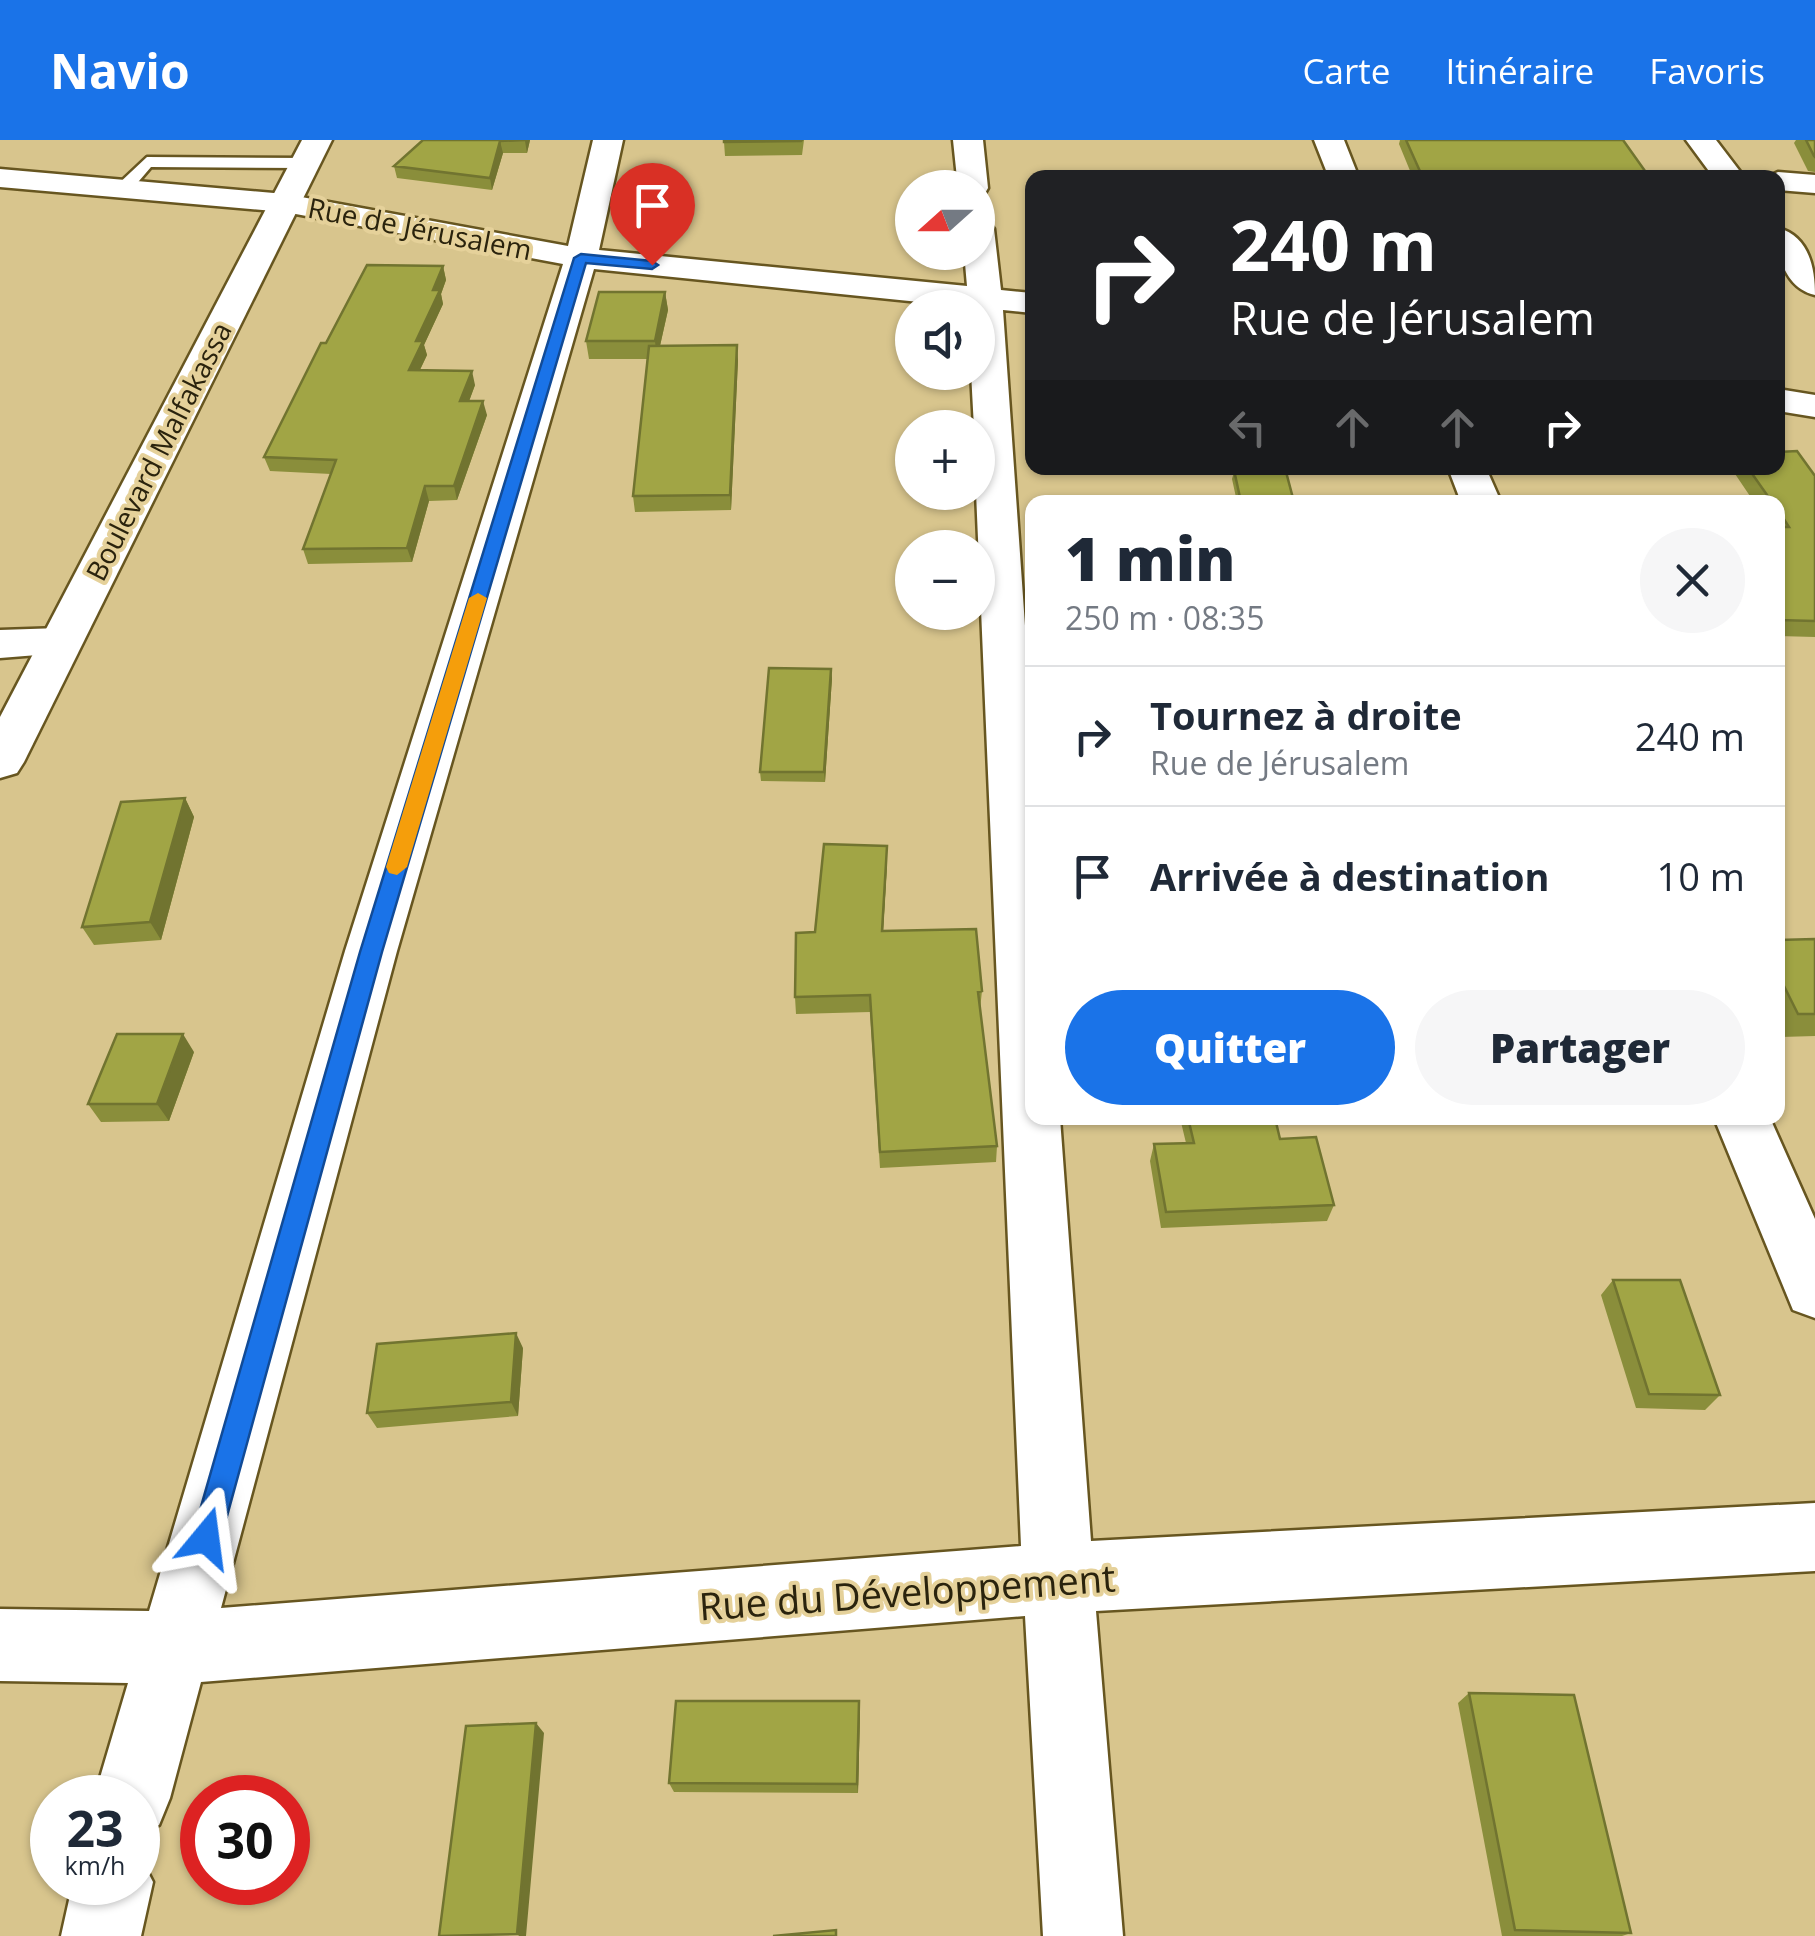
<!DOCTYPE html>
<html lang="fr">
<meta charset="utf-8">
<style>
:root{--surface:#fff;--page:#f6f6f7;--text:#1f2937;--muted:#747a83;--line:#e0e1e3;--accent:#1a73e8}
body{margin:0;font-family:"Open Sans",sans-serif;background:var(--page);color:var(--text);height:100vh;display:flex;flex-direction:column;font-size:38px;white-space:nowrap}
*{box-sizing:border-box;margin:0}
p{font-size:32px;color:var(--muted)}
.icon{flex:none;width:55px;height:55px;fill:none;stroke:currentColor;stroke-width:2;stroke-linecap:round;stroke-linejoin:round}
.map{position:relative;flex:1;overflow:hidden}
.panel{position:absolute;left:1025px;top:355px;width:760px;height:630px;display:flex;flex-direction:column;background:var(--surface);border-radius:20px;box-shadow:0 2px 8px #0004}
.panel>*{flex:none}
.banner{position:absolute;left:1025px;top:30px;width:760px;height:305px;border-radius:20px;box-shadow:0 2px 8px #0004;background:#202124;color:#fff;overflow:hidden}
.needle{width:65px;rotate:249deg}
.tools{position:absolute;left:895px;top:30px;display:grid;gap:20px}
.tools a{display:grid;place-items:center;width:100px;height:100px;border-radius:50%;background:var(--surface);box-shadow:0 2px 8px #0004;font-size:50px}
.speed{position:absolute;left:30px;top:1635px;display:flex;gap:20px;font-size:50px;font-weight:700;text-align:center}
.speed>*{display:grid;place-content:center;width:130px;height:130px;border-radius:50%;background:var(--surface);box-shadow:0 2px 8px #0004;line-height:1}
.speed small{font-size:25px;font-weight:400}
.speed .limit{border:15px solid #d22;background:#fff;color:#111}
.pin{position:absolute;display:grid;place-items:center;width:85px;height:85px;color:#fff;margin:-102px -42px;border-radius:50% 50% 50% 0;rotate:-45deg;box-shadow:0 0 10px #0007}
.pin .icon{rotate:45deg}
.me{position:absolute;width:110px;margin:-55px;rotate:16deg;stroke-linejoin:round;filter:drop-shadow(0 0 8px #0008)}
.turn{display:flex;align-items:center;gap:35px;height:210px;padding:0 40px;font-size:45px}
.turn .icon{width:130px;height:130px;stroke-width:2.5}
.turn b{display:block;font-size:70px;line-height:85px}
.lanes{display:flex;align-items:center;height:95px;padding:0 40px;background:#0003;justify-content:center;gap:50px;direction:ltr}
.lanes .off{opacity:.35}
.round{display:grid;place-items:center;flex:none;width:105px;height:105px;border-radius:52px;background:var(--page)}
.head{display:flex;align-items:center;justify-content:space-between;height:170px;padding:0 40px}
h1{font-size:60px;font-weight:800;line-height:75px}
.cta{display:flex;gap:20px;margin-top:auto;padding:20px 40px}
.cta a{flex:1;height:115px;border-radius:60px;background:var(--accent);color:#fff;font-size:40px;font-weight:800;line-height:115px;text-align:center}
.cta a+a{background:var(--page);color:var(--text)}
ul{padding:0;list-style:none}
li{display:flex;align-items:center;gap:30px;height:140px;padding:0 40px;border-top:2px solid var(--line)}
li div{flex:1}
li b{display:block;font-size:38px}
li em{font-style:normal}
header{display:flex;align-items:center;gap:60px;box-sizing:border-box;height:140px;padding:0 50px;background:var(--accent);color:#fff}
header strong{font-size:48px}
nav{display:flex;gap:55px;margin-inline-start:auto;font-size:35px}
.map>svg:first-child{display:block}
.lines{fill:none;stroke-linecap:round;stroke-linejoin:round}
.service-casing{stroke:#675620;stroke-width:5}
.minor-casing{stroke:#675620;stroke-width:5}
.tertiary-casing{stroke:#675620;stroke-width:5}
.service{fill:#fff;fill-rule:evenodd}
.minor{fill:#fff;fill-rule:evenodd}
.tertiary{fill:#fff;fill-rule:evenodd}
.wall{fill:#8a8e3b}
.shaded-wall{fill:#717430}
.building{fill:#a1a545;stroke:#717430;stroke-width:2.5}
.route{fill:#1a73e8;stroke:#114b97;stroke-width:2.5}
.slow{fill:#f59e0b}
.labels{text-anchor:middle;dominant-baseline:central;stroke-width:8;stroke-linejoin:round;paint-order:stroke}
.far-street-label{font-size:28px;fill:#2a230d;stroke:#e5d19a}
.near-street-label{font-size:38px;fill:#2a230d;stroke:#e5d19a}
</style>
<header>
<strong>Navio</strong>
<nav><a>Carte</a><a>Itinéraire</a><a>Favoris</a></nav>
</header>
<div class="map">
<svg width="1815" height="1796" viewBox="0 0 1815 1796">
<rect width="100%" height="100%" fill="#d8c58d"/>
<g class="lines">
<g class="service-casing">
<path id="service" d="M147 17 305 18 313 23 305 28 151 27 127 55H115V47Z"/>
</g>
<g class="minor-casing">
<path id="minor" d="M593 0H623L599 110 967 146 964 112H978V79L989 82 994 89 1001 150 1032 153V173L1003 170 1032 586V978H1060L1091 1401 1815 1363V1431L1096 1471 1123 1796H1043L1025 1476 201 1542 170 1658 159 1685 138 1694V1658H94L128 1543 0 1541V1469L149 1471 345 811 563 124 285 72 0 47V29L285 54 568 106ZM594 129 978 168V232H971L974 288H978L976 352 1021 1406 221 1468 397 811Z
M953 0H983L988 48 984 55 978 56V48H958Z
M1314 0H1344L1359 38H1329Z
M1686 0H1716L1745 38H1714Z
M1778 32 1815 35V53L1778 50V38H1765Z
M1778 88C1809 96 1815 128 1815 155 1785 148 1776 115 1778 88Z
M1778 249 1815 255V277L1778 271Z
M1448 328H1486L1501 362H1461Z
M60 488 75 492 82 502 75 512 0 518V490Z
M1714 978H1770L1815 1079V1178L1793 1170Z
M138 1713 153 1742 141 1796H61L73 1742H138Z"/>
</g>
<g class="tertiary-casing">
<path id="tertiary" d="M302 0H332L24 622 17 633 0 638V577Z"/>
</g>
<use href="#service" class="service"/>
<use href="#minor" class="minor"/>
<use href="#tertiary" class="tertiary"/>
</g>
<path class="wall" d="M423 0H530L527 13H503L492 50 397 38 394 26Z
M804 0 802 15 725 16 724 2Z
M1400 0H1623L1650 38H1413L1399 4Z
M1796 0H1815V32L1808 31 1794 3Z
M443 126 446 140 441 154 443 164 424 205 427 215 420 230 475 245 469 261 487 275 457 360 429 361 412 422 308 424 303 409 331 334 270 331 264 317Z
M665 152 668 170 660 206 738 220 731 370 635 372 633 356 647 219H589L586 201Z
M1232 328H1285L1294 362H1237L1232 339 1234 332Z
M1731 328H1778L1815 336V497L1778 496V362H1754Z
M832 538 825 642 761 641 760 632Z
M185 658 194 677 161 800 94 805 82 787Z
M887 724 883 791 982 851 980 869 997 1006 996 1022 880 1028 870 872 796 874 795 857 815 792Z
M1815 799V896L1781 897 1778 889V800Z
M194 912 169 981 101 982 88 964Z
M1180 978H1275L1280 999 1334 1065 1327 1081 1161 1088 1150 1021 1154 1004 1186 1003Z
M1613 1140 1720 1255 1705 1270 1636 1268 1601 1155Z
M523 1208 518 1276 377 1288 367 1273Z
M1469 1553 1631 1793 1622 1796H1502L1458 1563Z
M860 1572 858 1653 674 1652 669 1643Z"/>
<path class="shaded-wall" d="M525 0H530L527 13 525 1Z
M500 1 503 13 492 50 490 38Z
M443 126 446 140 441 154 443 164 424 205 427 215 413 244 409 230 416 201 433 150Z
M665 152 668 170 657 219 655 201Z
M737 205 738 220 731 370 730 355Z
M472 231 475 245 464 275 460 261Z
M483 261 487 275 457 360 454 346Z
M425 346 429 361 412 422 407 408Z
M831 529 832 538 825 642 824 632Z
M185 658 194 677 161 800 150 782Z
M887 706V724L882 809V791Z
M183 894 194 912 169 981 157 964Z
M516 1193 523 1208 518 1276 511 1262Z
M859 1561 860 1572 858 1653 857 1644Z
M536 1583 544 1593 526 1796H519L517 1794Z"/>
<path class="building" d="M423 0H525L500 1 490 38 394 26Z
M724 0H802L801 1 724 2Z
M1406 0H1623L1650 38H1423Z
M1806 0H1815V17L1814 16Z
M367 125 443 126 433 150H440L416 201H423L409 230 472 231 460 261H483L454 346H425L407 408 303 409 336 320 264 317 321 203H326Z
M599 152H665L655 201H586Z
M737 205 730 355 633 356 649 206Z
M1797 311 1815 336V481L1778 480V387H1789L1778 370V362H1772L1748 328H1778V312Z
M1237 328H1285L1294 362H1241L1234 330H1238Z
M769 528 831 529 824 632H760Z
M185 658 150 782 82 787 121 662Z
M824 704 887 706 882 791 976 789 982 851 978 852 997 1006 880 1012 870 855 795 857 796 793 815 792Z
M1815 799V874H1798L1778 834V800Z
M117 894H183L157 964H88Z
M1188 978H1275L1280 999 1316 997 1334 1065 1166 1072 1154 1004 1194 1003Z
M1613 1140H1680L1720 1255 1649 1254Z
M516 1193 511 1262 367 1273 377 1204Z
M1469 1553 1574 1555 1631 1793 1515 1790Z
M676 1561H859L857 1644 669 1643Z
M536 1583 517 1794 439 1796 466 1586Z
M836 1790V1796H773Z"/>
<path class="route" d="M581 114 652 121 658 125 652 129 586 123 382 812 221 1398 216 1408 206 1412 196 1408 192 1398 360 812 574 118Z"/>
<path class="slow" d="M478 453 487 458 407 727 397 735 389 733 386 727 469 458Z"/>
<g class="labels">
<g class="far-street-label">
<text transform="translate(420 88) rotate(11)">Rue de Jérusalem</text>
<text transform="translate(158 311) rotate(-63)">Boulevard Malfakassa</text>
</g>
<g class="near-street-label">
<text transform="translate(907 1451) rotate(-4)">Rue du Développement</text>
</g>
</g>
</svg>
<div class="tools">
<a><svg class="needle" viewBox="-14 -14 28 28"><path d="M0-13l5 13h-10z" fill="#e53935"/><path d="M0 13l5-13h-10z" fill="#747a83"/></svg></a>
<a><svg class="icon" aria-label="sound" viewBox="0 0 24 24"><path d="M4 9h4l5-4v14l-5-4H4zM17 9q2 3 0 6"/></svg></a>
<a>+</a>
<a>−</a>
</div>
<div class="speed"><div>23<small>km/h</small></div><div class="limit">30</div></div>
<div class="pin" style="left:652px;top:125px;background:#d93025"><svg class="icon" aria-label="arrive" viewBox="0 0 24 24"><path d="M6 21V4h12l-3 4 3 4H6"/></svg></div>
<svg class="me" style="left:206px;top:1398px" viewBox="-20 -20 40 40"><path d="M0-17L14 15 0 8-14 15z" fill="#1a73e8" stroke="#fff" stroke-width="4"/></svg>
<div class="banner">
<div class="turn"><svg class="icon" aria-label="right" viewBox="0 0 24 24"><path d="M7 20v-9h11M14 6l5 5-5 5"/></svg><div><b>240 m</b>Rue de Jérusalem</div></div>
<div class="lanes"><svg class="icon off" aria-label="left" viewBox="0 0 24 24"><path d="M17 20v-9H6M10 6l-5 5 5 5"/></svg><svg class="icon off" aria-label="ahead" viewBox="0 0 24 24"><path d="M12 20V5M6 11l6-6 6 6"/></svg><svg class="icon off" aria-label="ahead" viewBox="0 0 24 24"><path d="M12 20V5M6 11l6-6 6 6"/></svg><svg class="icon" aria-label="right" viewBox="0 0 24 24"><path d="M7 20v-9h11M14 6l5 5-5 5"/></svg></div>
</div>
<section class="panel">
<div class="head"><div><h1>1 min</h1><p>250 m · 08:35</p></div><a class="round"><svg class="icon" aria-label="close" viewBox="0 0 24 24"><path d="M6 6l12 12M18 6L6 18"/></svg></a></div>
<ul>
<li><svg class="icon" aria-label="right" viewBox="0 0 24 24"><path d="M7 20v-9h11M14 6l5 5-5 5"/></svg><div><b>Tournez à droite</b><p>Rue de Jérusalem</p></div><em>240 m</em></li>
<li><svg class="icon" aria-label="arrive" viewBox="0 0 24 24"><path d="M6 21V4h12l-3 4 3 4H6"/></svg><div><b>Arrivée à destination</b></div><em>10 m</em></li>
</ul>
<div class="cta"><a>Quitter</a><a>Partager</a></div>
</section>
</div>
